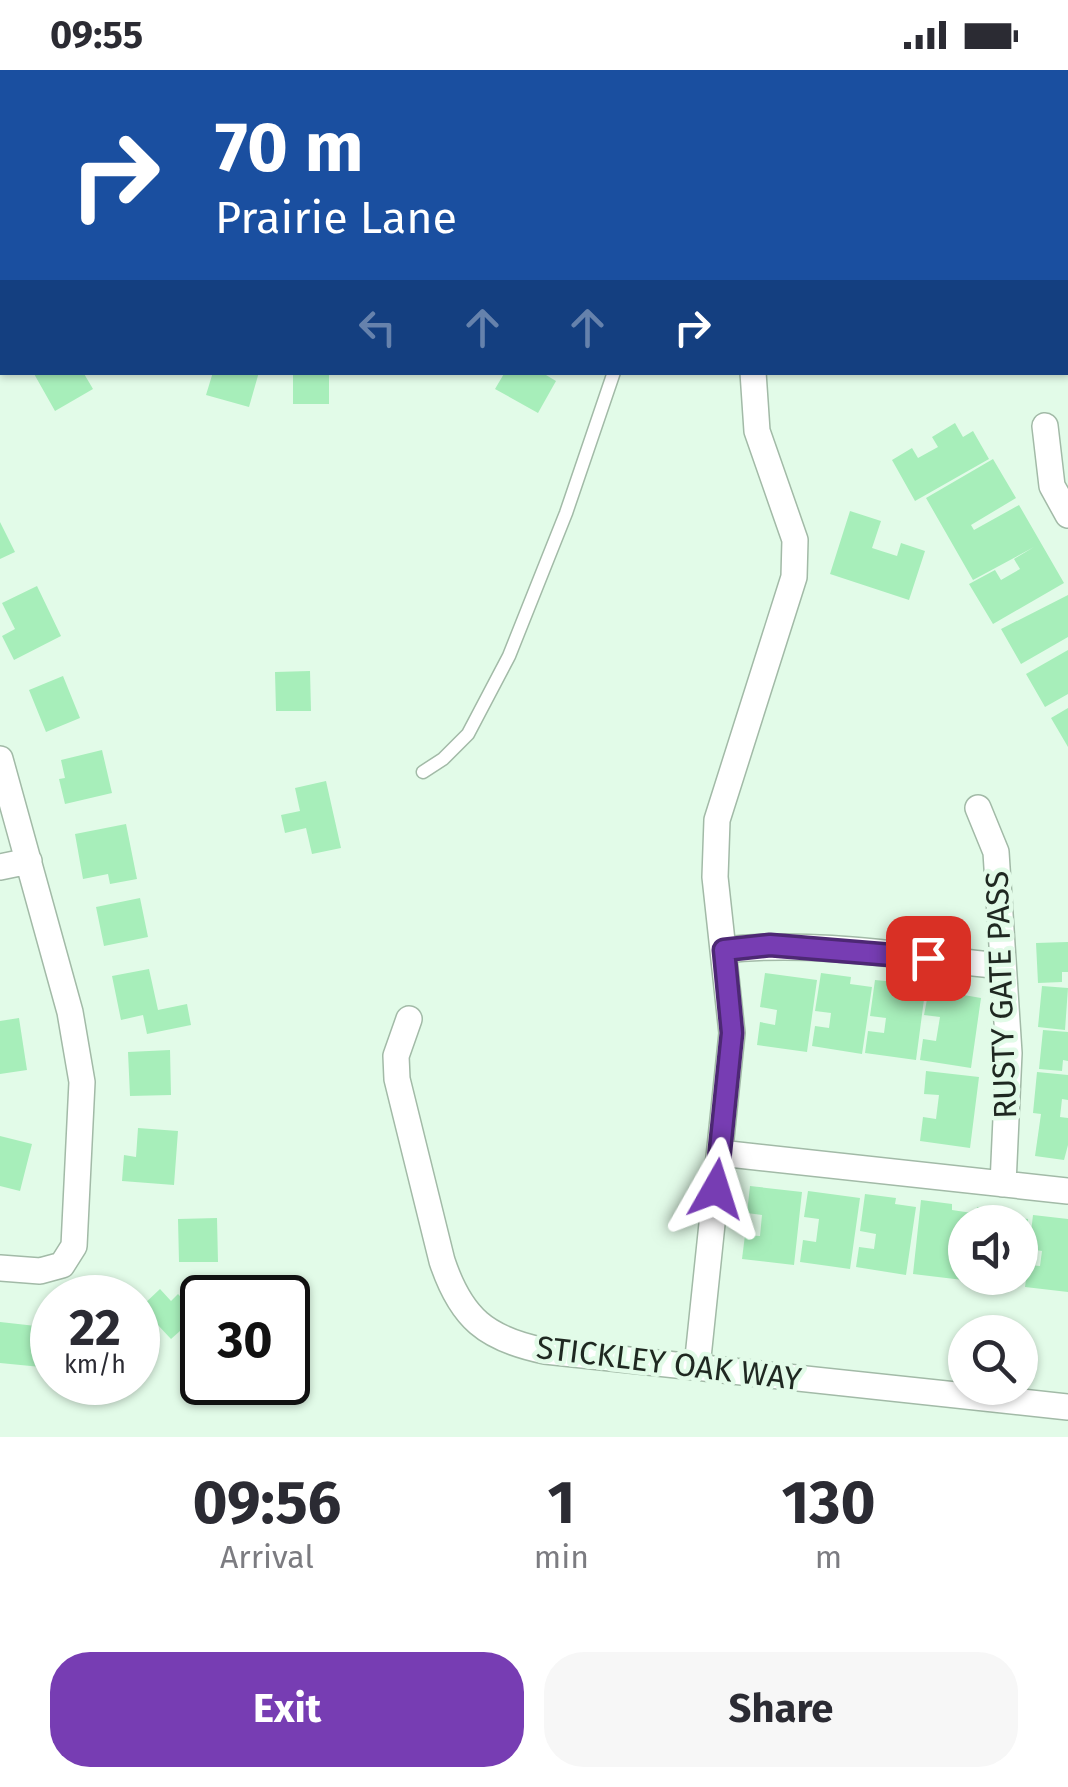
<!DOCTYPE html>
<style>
:root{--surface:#fff;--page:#f7f7f7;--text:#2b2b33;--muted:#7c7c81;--accent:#773db3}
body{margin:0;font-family:"Fira Sans",sans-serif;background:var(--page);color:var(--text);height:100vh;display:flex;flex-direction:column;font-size:38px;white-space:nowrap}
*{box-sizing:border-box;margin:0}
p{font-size:32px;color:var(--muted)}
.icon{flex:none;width:55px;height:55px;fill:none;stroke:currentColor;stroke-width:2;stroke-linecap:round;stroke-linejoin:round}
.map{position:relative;height:1367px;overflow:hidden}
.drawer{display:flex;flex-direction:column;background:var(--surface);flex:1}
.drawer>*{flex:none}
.hud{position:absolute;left:0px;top:0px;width:1070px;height:305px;box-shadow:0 2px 8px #0004;background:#1a4fa0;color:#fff;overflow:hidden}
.controls{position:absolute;left:948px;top:1135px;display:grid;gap:20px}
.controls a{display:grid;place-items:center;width:90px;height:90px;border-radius:50%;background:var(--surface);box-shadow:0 2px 8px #0004;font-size:50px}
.speed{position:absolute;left:30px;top:1205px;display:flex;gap:20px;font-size:50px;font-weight:700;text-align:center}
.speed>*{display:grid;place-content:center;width:130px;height:130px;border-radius:50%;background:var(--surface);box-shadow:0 2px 8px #0004;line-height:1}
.speed small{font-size:25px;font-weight:400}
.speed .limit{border:5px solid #111;border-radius:15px;background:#fff;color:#111}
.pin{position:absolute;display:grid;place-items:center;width:85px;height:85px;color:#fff;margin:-42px;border-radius:20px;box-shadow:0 5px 15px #0006}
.me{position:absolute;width:110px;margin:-55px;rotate:6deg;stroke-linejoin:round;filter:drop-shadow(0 0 8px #0008)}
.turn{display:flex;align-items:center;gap:35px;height:210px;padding:0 50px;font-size:45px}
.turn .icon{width:130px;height:130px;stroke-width:2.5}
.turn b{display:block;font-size:70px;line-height:85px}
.lanes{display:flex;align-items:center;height:95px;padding:0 50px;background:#0003;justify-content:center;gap:50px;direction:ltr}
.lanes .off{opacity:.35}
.eta{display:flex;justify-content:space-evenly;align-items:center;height:170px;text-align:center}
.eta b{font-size:60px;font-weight:700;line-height:70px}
.cta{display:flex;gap:20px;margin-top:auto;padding:20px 50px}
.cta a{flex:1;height:115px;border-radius:40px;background:var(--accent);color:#fff;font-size:40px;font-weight:700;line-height:115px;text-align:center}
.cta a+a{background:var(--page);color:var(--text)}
.status{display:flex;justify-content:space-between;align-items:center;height:70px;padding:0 50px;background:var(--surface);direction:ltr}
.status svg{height:28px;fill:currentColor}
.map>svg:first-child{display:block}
.building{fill:#a7eeba}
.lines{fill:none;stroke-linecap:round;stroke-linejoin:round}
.service-casing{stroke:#a2baa7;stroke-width:15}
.minor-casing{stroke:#a2baa7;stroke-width:28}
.service{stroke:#fff;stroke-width:12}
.minor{stroke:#fff;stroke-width:25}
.route-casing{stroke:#4d2874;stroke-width:25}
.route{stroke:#773db3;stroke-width:18}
.labels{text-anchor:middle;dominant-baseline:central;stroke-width:9;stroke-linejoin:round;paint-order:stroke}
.street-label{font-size:32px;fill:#1f2821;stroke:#e2fbe8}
</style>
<div class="status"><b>09:55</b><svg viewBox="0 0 49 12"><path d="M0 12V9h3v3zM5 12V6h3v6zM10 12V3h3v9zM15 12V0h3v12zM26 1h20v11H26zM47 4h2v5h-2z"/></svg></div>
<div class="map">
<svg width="1068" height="1367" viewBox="0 0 1068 1367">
<rect width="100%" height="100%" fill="#e2fbe8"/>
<path class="building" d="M33 302H83L93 319 55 341Z
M213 302H259L249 337 206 325Z
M293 302H329V334H293Z
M505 302H541L556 311 538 343 495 319Z
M955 353 963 367 973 361 989 389 915 431 892 390 912 378 918 388 938 377 932 367Z
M993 389 1016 428 971 455 974 460 1019 435 1064 513 993 554 969 514 995 500 1001 510 1020 499 1014 489 1034 477 973 510 926 428Z
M850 441 881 451 872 478 897 486 901 473 925 481 909 530 830 504Z
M0 452 15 482 0 489Z
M37 516 61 566 14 590 2 566 15 559 2 533Z
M1068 525V567L1021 594 1001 559Z
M1068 580V624L1045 637 1026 604Z
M310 601 311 641H276L275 602Z
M63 606 80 648 46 662 29 620Z
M1068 638V677L1051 648Z
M102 680 112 723 65 734 59 709 65 708 61 690Z
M326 711 341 778 312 784 306 758 285 763 281 745 300 741 295 718Z
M126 754 137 809 110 814 108 804 83 809 75 764Z
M140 828 148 867 104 876 96 837Z
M1068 872V902H1062V912L1038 913 1036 873Z
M149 899 158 940 187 934 191 955 147 964 143 945 121 950 112 906Z
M765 903 817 910 807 982 757 975 760 952 775 955 777 940 760 937Z
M821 903 851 907 850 914 872 917 862 984 812 976 815 956 829 958 831 943 815 941Z
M875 910 906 913 905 919 925 922 916 990 865 983 868 961 884 963 886 948 870 946Z
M1042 916 1068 918 1065 960 1038 957Z
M929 919 981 928 971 998 920 990 923 969 936 971 940 947 924 945Z
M19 948 27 1000 0 1004V951Z
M1043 960 1068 962V991L1063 990 1062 1001 1039 999Z
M170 980 171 1025 130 1026 128 982Z
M926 1001 979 1007 970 1078 920 1071 923 1047 936 1049 939 1025 924 1024Z
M1037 1002 1068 1005V1030L1062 1029 1060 1047 1068 1048V1075L1064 1090 1035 1086 1041 1044 1033 1043Z
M138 1058 178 1061 174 1115 122 1111 124 1085 136 1087Z
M0 1066 32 1074 20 1121 0 1116Z
M750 1116 802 1122 794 1195 742 1189 745 1165 760 1166 762 1145 747 1143Z
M808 1121 860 1128 850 1199 800 1192 803 1170 816 1172 819 1149 804 1147Z
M865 1124 896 1128 895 1134 916 1137 906 1205 856 1197 859 1177 874 1179 876 1164 860 1161Z
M921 1130 952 1134V1140L972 1143 970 1152H965L963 1210 913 1204Z
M977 1137 1008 1140 1007 1146 1028 1149 1023 1197 1020 1152H975Z
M1033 1145 1068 1149V1222L1025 1217 1028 1195 1040 1196 1042 1181 1029 1179Z
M217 1148 218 1192H179L178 1149Z
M966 1208H1021L1020 1216Z
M160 1219 171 1231 178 1224 198 1245 171 1269 141 1237Z
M0 1252 45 1257 41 1297 0 1293Z"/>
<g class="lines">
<g class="service-casing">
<path id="service" d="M423 702 443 689 468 664 509 586 566 443 614 302"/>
</g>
<g class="minor-casing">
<path id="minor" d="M219 0 226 2
M836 2 837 0
M1068 240V239
M0 260 2 258
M1045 356 1052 416 1068 445
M0 689 70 942 82 1012 74 1176 62 1195 40 1201 0 1198
M978 738 996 782 1009 983 1003 1114
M0 797 29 791
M724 880C816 870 910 887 1002 896
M409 949 396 986 397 1009 442 1191C461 1248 486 1269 545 1281L1068 1337
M720 1083 1068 1121
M697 1297 732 963 715 807 717 750 794 507 795 470 757 361 753 302"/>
</g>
<use href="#service" class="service"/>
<use href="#minor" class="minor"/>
</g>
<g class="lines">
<g class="route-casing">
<path id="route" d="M716 1119 732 963 724 880 770 875 928 888"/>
</g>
<use href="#route" class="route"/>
</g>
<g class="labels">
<g class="street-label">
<text transform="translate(1001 925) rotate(-92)">RUSTY GATE PASS</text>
<text transform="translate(669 1293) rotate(7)">STICKLEY OAK WAY</text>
</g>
</g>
</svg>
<div class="controls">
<a><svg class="icon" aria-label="sound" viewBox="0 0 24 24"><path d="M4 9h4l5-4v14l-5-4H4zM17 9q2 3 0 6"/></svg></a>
<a><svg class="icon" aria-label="search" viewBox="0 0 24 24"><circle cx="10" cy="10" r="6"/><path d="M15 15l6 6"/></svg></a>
</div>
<div class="speed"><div>22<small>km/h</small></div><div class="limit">30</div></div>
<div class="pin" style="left:928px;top:888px;background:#d93025"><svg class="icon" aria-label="arrive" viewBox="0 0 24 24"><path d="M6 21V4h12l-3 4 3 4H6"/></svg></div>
<svg class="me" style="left:716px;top:1119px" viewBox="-20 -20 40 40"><path d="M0-17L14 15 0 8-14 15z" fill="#773db3" stroke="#fff" stroke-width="4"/></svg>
<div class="hud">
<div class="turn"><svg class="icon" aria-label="right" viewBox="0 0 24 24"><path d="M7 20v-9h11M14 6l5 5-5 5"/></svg><div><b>70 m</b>Prairie Lane</div></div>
<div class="lanes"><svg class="icon off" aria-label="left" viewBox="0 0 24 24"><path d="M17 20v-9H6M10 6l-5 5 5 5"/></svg><svg class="icon off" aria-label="ahead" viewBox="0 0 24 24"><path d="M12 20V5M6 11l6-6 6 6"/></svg><svg class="icon off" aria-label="ahead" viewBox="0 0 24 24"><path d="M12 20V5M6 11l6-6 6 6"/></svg><svg class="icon" aria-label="right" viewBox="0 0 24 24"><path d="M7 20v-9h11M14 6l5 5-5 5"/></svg></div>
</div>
</div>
<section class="drawer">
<div class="eta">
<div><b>09:56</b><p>Arrival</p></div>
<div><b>1</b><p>min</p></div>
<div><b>130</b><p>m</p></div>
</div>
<div class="cta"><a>Exit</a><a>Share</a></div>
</section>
